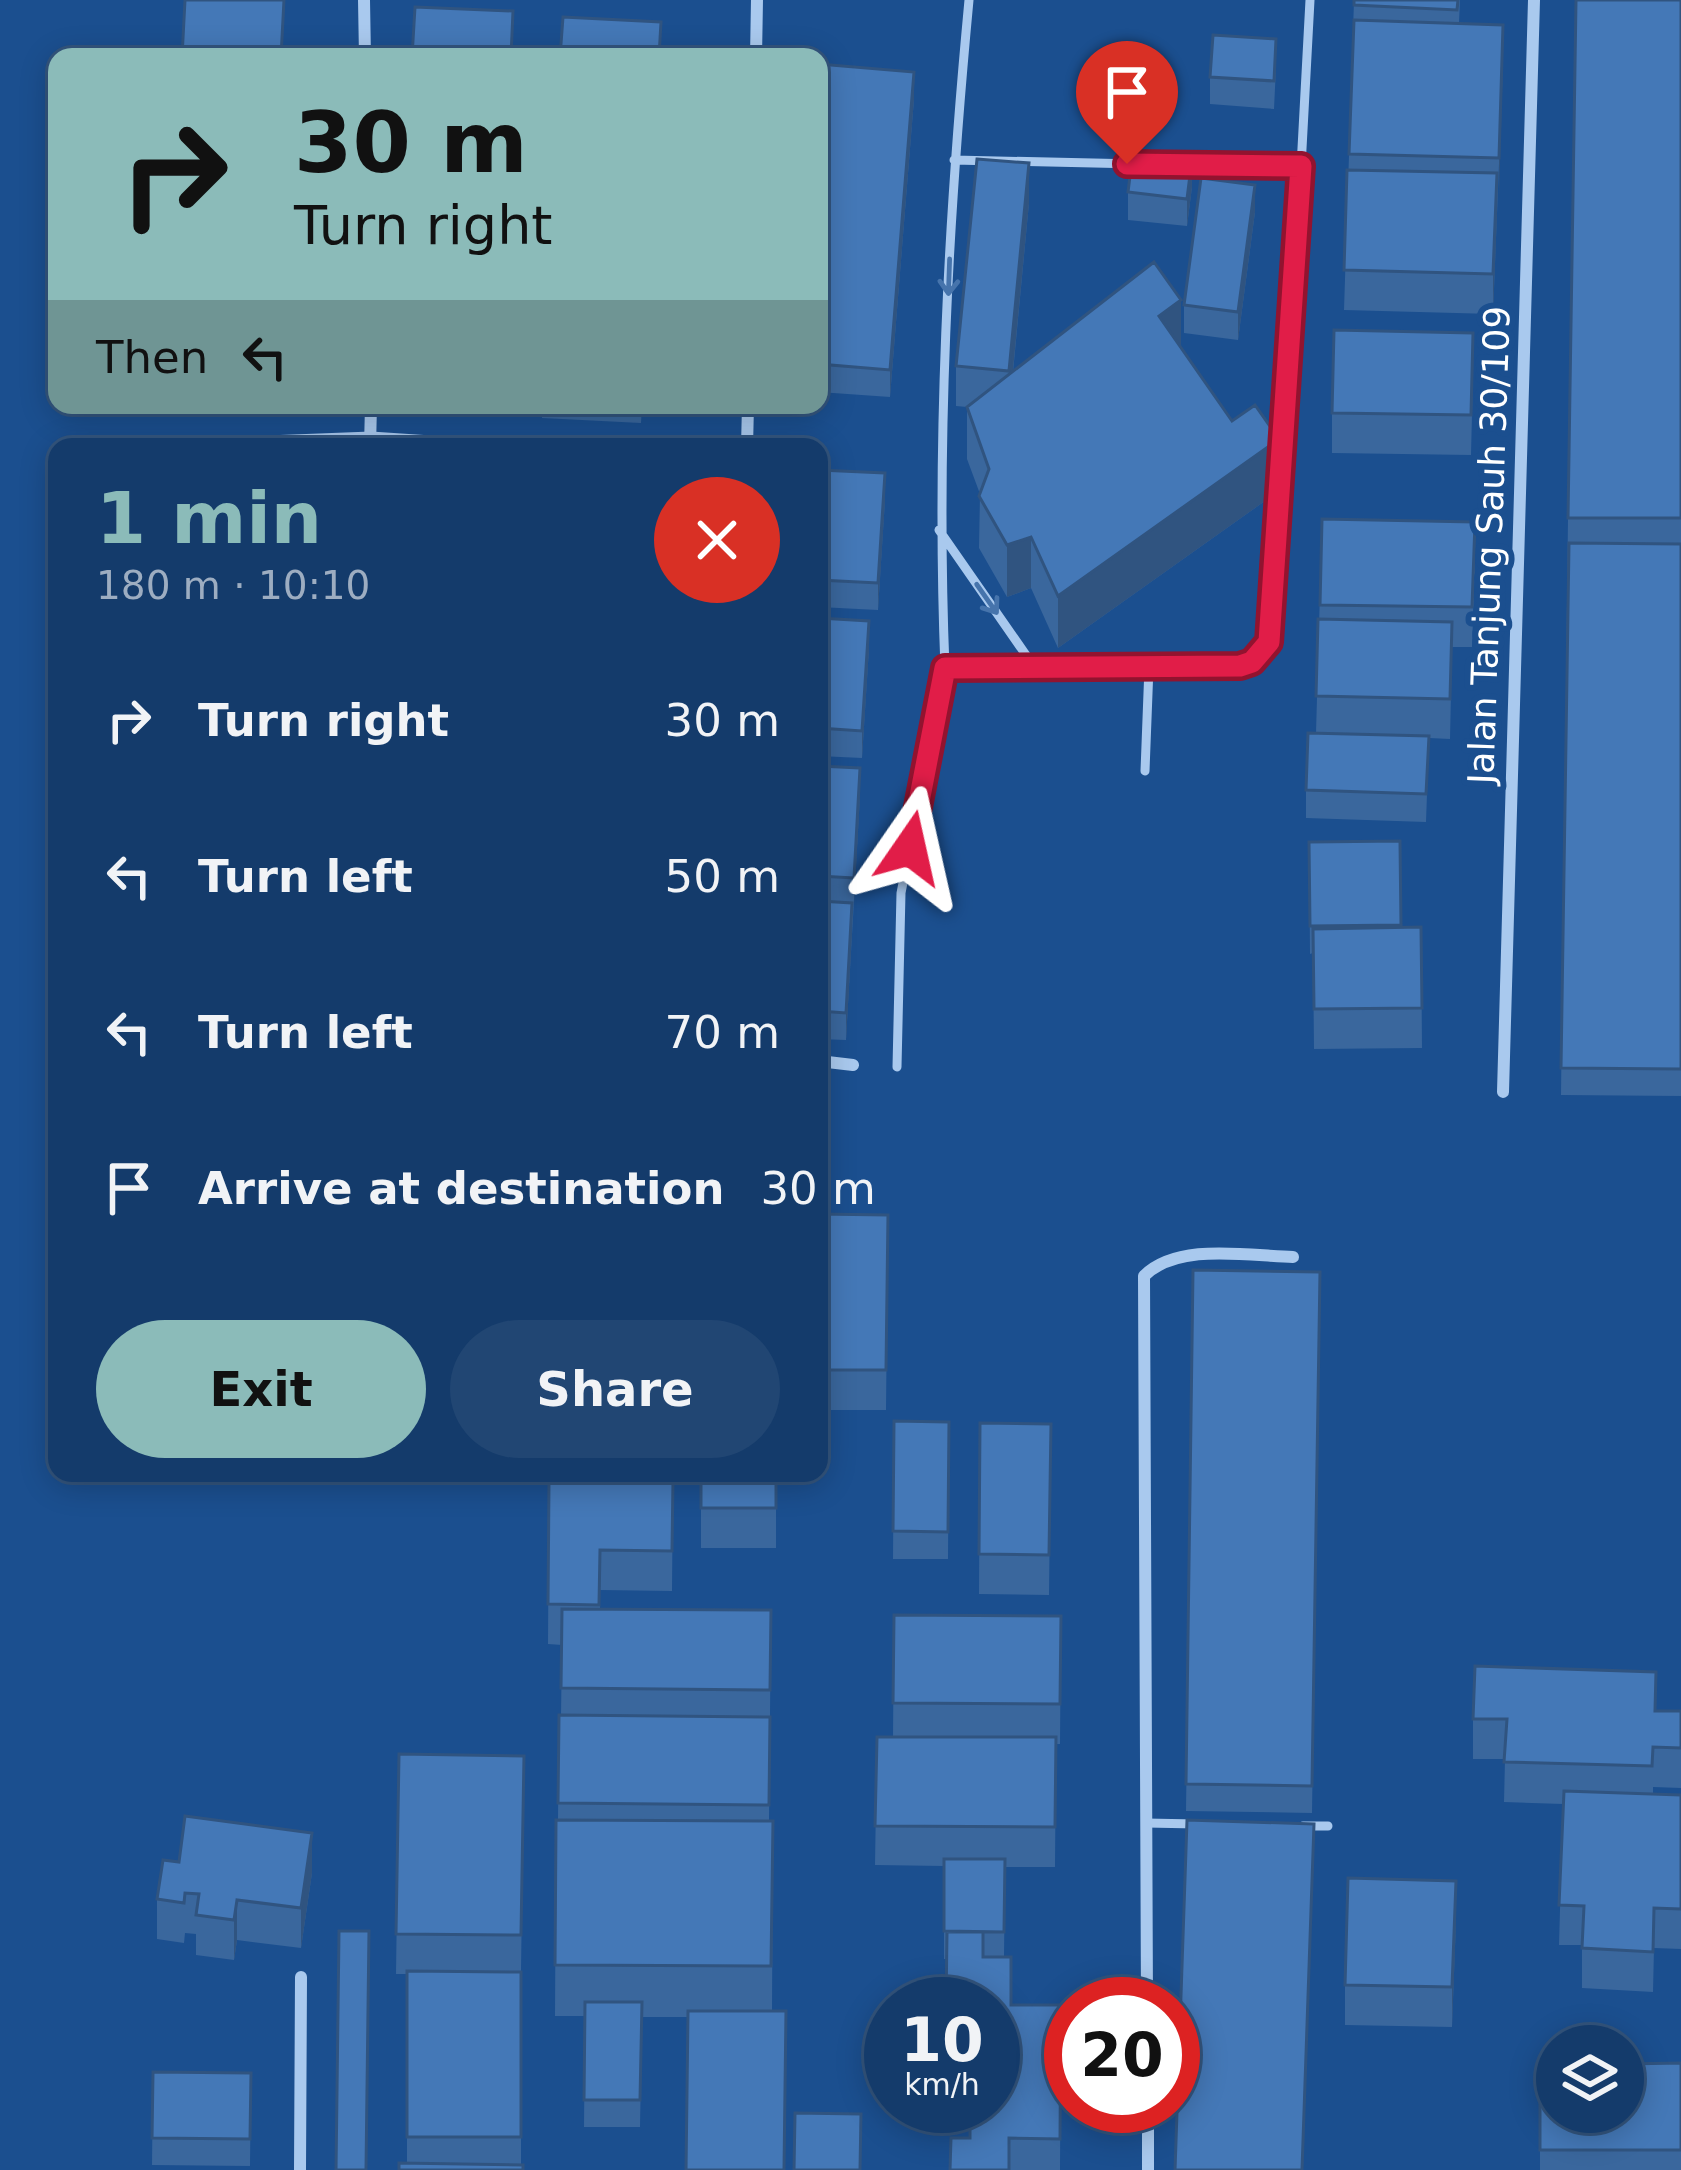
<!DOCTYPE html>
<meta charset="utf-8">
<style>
:root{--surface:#143b6b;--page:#214673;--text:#f1f3f6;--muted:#9dadc1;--line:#33557e;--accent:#8bbbb9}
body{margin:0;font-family:"DejaVu Sans",sans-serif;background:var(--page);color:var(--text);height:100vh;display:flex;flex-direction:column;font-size:45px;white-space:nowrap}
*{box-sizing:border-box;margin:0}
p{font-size:39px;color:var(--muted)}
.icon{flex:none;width:66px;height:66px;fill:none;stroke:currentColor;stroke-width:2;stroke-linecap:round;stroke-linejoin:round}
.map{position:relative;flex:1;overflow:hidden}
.side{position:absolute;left:48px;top:438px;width:780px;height:1044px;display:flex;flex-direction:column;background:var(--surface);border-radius:24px;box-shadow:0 6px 30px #0003,0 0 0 3px var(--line)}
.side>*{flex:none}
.banner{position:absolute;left:48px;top:48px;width:780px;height:366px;border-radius:24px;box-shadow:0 6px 30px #0003,0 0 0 3px var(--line);background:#8bbbb9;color:#111;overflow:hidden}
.tools{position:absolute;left:1536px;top:2025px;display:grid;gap:24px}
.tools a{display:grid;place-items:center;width:108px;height:108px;border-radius:50%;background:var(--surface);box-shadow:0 6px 30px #0003,0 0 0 3px var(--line);font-size:60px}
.speed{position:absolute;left:864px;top:1977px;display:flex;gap:24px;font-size:60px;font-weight:700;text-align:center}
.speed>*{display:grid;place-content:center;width:156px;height:156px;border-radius:50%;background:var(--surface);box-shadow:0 6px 30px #0003,0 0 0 3px var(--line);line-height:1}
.speed small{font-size:30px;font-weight:400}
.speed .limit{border:18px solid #d22;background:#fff;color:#111}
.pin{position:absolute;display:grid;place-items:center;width:102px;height:102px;color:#fff;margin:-123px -51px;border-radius:50% 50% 50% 0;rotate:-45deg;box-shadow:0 0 12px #0007}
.pin .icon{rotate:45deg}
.me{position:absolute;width:132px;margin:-66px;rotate:11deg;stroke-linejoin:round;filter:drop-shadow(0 0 9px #0008)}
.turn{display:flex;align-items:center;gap:42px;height:252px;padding:0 48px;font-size:54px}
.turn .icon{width:156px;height:156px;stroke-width:2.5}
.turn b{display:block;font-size:84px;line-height:102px}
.then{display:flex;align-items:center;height:114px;padding:0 48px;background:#0003;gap:24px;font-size:45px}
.round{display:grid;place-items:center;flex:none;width:126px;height:126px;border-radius:63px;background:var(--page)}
.overview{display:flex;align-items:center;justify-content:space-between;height:204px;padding:0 48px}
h1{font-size:72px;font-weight:700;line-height:90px;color:var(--accent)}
.button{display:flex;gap:24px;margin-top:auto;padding:24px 48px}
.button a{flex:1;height:138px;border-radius:72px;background:var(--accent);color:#111;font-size:48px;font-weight:700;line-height:138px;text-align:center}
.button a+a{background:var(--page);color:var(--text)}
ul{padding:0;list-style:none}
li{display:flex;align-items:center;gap:36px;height:156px;padding:0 48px}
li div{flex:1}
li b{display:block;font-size:45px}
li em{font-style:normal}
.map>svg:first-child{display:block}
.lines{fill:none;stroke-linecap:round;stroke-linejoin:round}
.lane{stroke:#a9c9ee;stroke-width:9}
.street{stroke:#a9c9ee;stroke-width:12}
.wall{fill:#3a679d}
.shaded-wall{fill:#305480}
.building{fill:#4478b7;stroke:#305480;stroke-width:3}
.oneway{stroke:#4674ac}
.route-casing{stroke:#92132f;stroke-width:30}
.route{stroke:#e11d48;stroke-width:21}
.labels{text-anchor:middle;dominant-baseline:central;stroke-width:12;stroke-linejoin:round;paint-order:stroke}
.street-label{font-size:36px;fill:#fff;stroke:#1b4f8f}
</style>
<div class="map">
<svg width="1681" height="2170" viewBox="0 0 1681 2170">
<rect width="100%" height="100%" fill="#1b4f8f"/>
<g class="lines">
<path class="lane" d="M969 0C948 222 936 445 945 668L1240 666 1262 652 1272 626 1301 167
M954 160 1138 164
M1185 165 1301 167 1310 0
M217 442 371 436 535 447
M149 444 176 443
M939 530 1035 668
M1145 771 1149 667
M897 1067 901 893 945 668
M1146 1823 1197 1824
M1303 1826H1328"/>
<path class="street" d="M364 0 365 57
M756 57 757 0
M370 447 371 405
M747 447 748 405
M819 1061 853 1065
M1503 1092 1534 0
M1147 2004 1144 1276C1178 1242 1248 1256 1293 1257
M1148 2106V2170
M300 2170 301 1977"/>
</g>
<path class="wall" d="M1354 0H1460L1459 23 1503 64 1493 314 1344 310Z
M1681 0V1096L1561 1095 1568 518Z
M819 64 914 99 890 397 819 392Z
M1276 67 1274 109 1210 104V77Z
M1192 187 1187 226 1128 220V192Z
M1029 203 1013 372 1181 347 1279 491 1058 648 1031 588 1007 597 979 548 980 494 967 459V407L956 406V366Z
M1255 212 1238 340 1184 333V305Z
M1473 373 1471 455 1332 453V413Z
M165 405H263V410Z
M395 405H494L493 413 395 408Z
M542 405H642L641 423 542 418Z
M819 470 885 500 878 610 819 607Z
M1322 519 1475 562 1472 647H1452L1450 739 1429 738 1426 822 1306 818V790L1316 733Z
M819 618 869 648 862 758 819 756Z
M819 766 860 795 846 1040 819 1039Z
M1400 841 1401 927H1421L1422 1048 1314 1049 1313 953 1310 954 1309 842Z
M819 1214 888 1215 886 1410H819Z
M1193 1270 1320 1272 1312 1813 1186 1811Z
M894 1421 949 1422 948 1559H893Z
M980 1423 1051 1424 1049 1595 979 1594Z
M600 1473H664V1480H673L672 1591 600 1590V1609L771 1610 769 1821H773L772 2011 688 2017H642L640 2127H584L585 2016H555L556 1820H558L559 1715H561L562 1645 548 1644 549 1480H600Z
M701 1473H776V1548H701Z
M894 1615 1061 1616 1060 1744H1056L1055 1867H1005L1004 1957 1011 2005H1061L1060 2170H950L970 2138 993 2004 946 1959H944V1866L875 1865 877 1737H893Z
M1656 1711H1681V1788L1653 1787V1794L1681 1795V1949L1654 1948 1653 1992 1582 1988V1945H1559L1563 1804 1504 1802 1505 1759H1473V1719Z
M399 1754 524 1756 521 1972V2165L407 2164V1974H396Z
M163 1860 312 1873 301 1948 237 1940 234 1960 196 1955V1934L185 1933 184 1943 157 1939V1899Z
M1456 1921 1452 2027 1345 2025V1985Z
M1681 2063V2170H1540V2064Z
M153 2072 251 2073 250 2166 152 2165Z"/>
<path class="shaded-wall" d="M1503 25V64L1499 198V158Z
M914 72V99L890 397V370Z
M1192 159V187L1187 226V199Z
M1029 163V203L1009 411V371Z
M1497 173V213L1493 314V274Z
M1255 185V212L1238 340V312Z
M1181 300V352L1159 316Z
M1279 439V491L1058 648V596Z
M885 473V500L878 610V583Z
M1031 537V588L1007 597V545Z
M869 621V648L862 758V731Z
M860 768V795L854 905V878Z
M852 903V930L846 1040V1013Z
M312 1833V1873L301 1948V1908Z
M1456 1881V1921L1452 2027V1987Z
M237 1900V1940L234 1960V1920Z"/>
<path class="building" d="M185 0H284L281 57H182Z
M1354 0H1458L1457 10 1354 5Z
M1576 0H1681V518H1568Z
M415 7 513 11 511 57H412Z
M563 17 661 22 659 57H560Z
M1354 20 1503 25 1499 158 1349 154Z
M1213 35 1276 39 1274 81 1210 77Z
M819 64 914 72 890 370 819 364Z
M1133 152 1192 159 1187 199 1128 192Z
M977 159 1029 163 1009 371 956 366Z
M1347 170 1497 173 1493 274 1344 270Z
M1201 178 1255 185 1238 312 1184 305Z
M1154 262 1181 300 1159 316 1232 421 1255 405 1279 439 1058 596 1031 537 1007 545 979 496 989 469 967 407Z
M1334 330 1473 333 1471 415 1332 413Z
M165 438 266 444V447H165Z
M819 470 885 473 878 583 819 580Z
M1322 519 1475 522 1472 607 1320 605Z
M1569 543 1681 544V1069L1561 1068Z
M819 618 869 621 862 731 819 728Z
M1318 619 1452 622 1450 699 1316 696Z
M1308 733 1429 736 1426 794 1306 790Z
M819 766 860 768 854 878 819 876Z
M1400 841 1401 925 1310 926 1309 842Z
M819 901 852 903 846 1013 819 1011Z
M1421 927 1422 1008 1314 1009 1313 929Z
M819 1214 888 1215 886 1370H819Z
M1193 1270 1320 1272 1312 1786 1186 1784Z
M894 1421 949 1422 948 1532 893 1531Z
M980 1423 1051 1424 1049 1555 979 1554Z
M701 1473H776V1508H701Z
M549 1480H673L672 1551 600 1550 599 1605 548 1604Z
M562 1609 771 1610 770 1690 561 1688Z
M894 1615 1061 1616 1060 1704 893 1703Z
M1475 1666 1656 1672 1655 1711H1681V1748L1653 1747 1652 1766 1504 1762 1507 1719H1473Z
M559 1715 770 1717 769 1805 558 1803Z
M877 1737H1056L1055 1827 875 1826Z
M399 1754 524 1756 521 1935 396 1934Z
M1564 1791 1681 1795V1909L1654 1908 1653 1952 1582 1948 1584 1906 1559 1905Z
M185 1816 312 1833 301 1908 237 1900 234 1920 196 1915 199 1894 185 1893 184 1903 157 1899 163 1860 179 1862Z
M556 1820 773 1821 771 1966 555 1965Z
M1187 1820 1314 1824 1302 2170H1175Z
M944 1859H1005L1004 1932 944 1931Z
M1348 1878 1456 1881 1452 1987 1345 1985Z
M339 1931H369L366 2170H336Z
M947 1932H983V1957H1011V2005H1061L1060 2139 1009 2138V2170H950L951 2138H970V2106H993V2004H946Z
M407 1971 521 1972V2137H407Z
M585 2002H642L640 2100H584Z
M688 2011H786L784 2170H686Z
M1681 2063V2150H1540V2064H1557V2112H1623V2064Z
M153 2072 251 2073 250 2139 152 2138Z
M795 2113 861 2114 860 2170H794Z
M399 2163 523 2165V2170H399Z"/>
<defs><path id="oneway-shaft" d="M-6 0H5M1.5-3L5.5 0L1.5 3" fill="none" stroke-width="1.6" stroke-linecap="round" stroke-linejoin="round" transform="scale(3)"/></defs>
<g class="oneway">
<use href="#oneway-shaft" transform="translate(949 277) rotate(92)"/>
<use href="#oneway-shaft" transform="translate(987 599) rotate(55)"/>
</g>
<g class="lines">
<g class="route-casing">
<path id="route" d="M910 848 945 668 1240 666 1252 662 1269 642 1301 166 1127 164"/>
</g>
<use href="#route" class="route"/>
</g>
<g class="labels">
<g class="street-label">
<text transform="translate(1489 545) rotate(-88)">Jalan Tanjung Sauh 30/109</text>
</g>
</g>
</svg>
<div class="tools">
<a><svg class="icon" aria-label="layers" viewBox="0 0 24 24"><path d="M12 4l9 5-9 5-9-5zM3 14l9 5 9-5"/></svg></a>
</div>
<div class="speed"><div>10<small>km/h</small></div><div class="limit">20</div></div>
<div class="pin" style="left:1127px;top:164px;background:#d93025"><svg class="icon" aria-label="arrive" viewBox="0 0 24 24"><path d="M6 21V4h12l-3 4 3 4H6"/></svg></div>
<svg class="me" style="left:910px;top:848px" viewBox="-20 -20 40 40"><path d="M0-17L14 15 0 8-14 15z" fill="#e11d48" stroke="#fff" stroke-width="4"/></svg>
<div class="banner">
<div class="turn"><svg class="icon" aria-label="right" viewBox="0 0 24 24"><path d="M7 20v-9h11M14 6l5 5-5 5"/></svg><div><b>30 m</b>Turn right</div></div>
<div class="then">Then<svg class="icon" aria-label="left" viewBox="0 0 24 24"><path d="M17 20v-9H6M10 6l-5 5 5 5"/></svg></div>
</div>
<section class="side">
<div class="overview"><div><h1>1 min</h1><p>180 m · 10:10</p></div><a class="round" style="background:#d93025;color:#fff"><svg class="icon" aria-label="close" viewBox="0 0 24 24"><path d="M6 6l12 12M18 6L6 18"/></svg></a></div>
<ul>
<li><svg class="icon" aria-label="right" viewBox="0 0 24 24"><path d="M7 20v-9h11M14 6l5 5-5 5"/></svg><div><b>Turn right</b></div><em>30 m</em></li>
<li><svg class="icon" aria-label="left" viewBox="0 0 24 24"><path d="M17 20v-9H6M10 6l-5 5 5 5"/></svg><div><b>Turn left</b></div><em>50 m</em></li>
<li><svg class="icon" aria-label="left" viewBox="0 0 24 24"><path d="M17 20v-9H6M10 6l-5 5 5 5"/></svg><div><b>Turn left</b></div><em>70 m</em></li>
<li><svg class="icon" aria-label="arrive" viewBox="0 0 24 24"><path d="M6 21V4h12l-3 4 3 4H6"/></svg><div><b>Arrive at destination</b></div><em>30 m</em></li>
</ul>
<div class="button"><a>Exit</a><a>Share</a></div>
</section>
</div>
